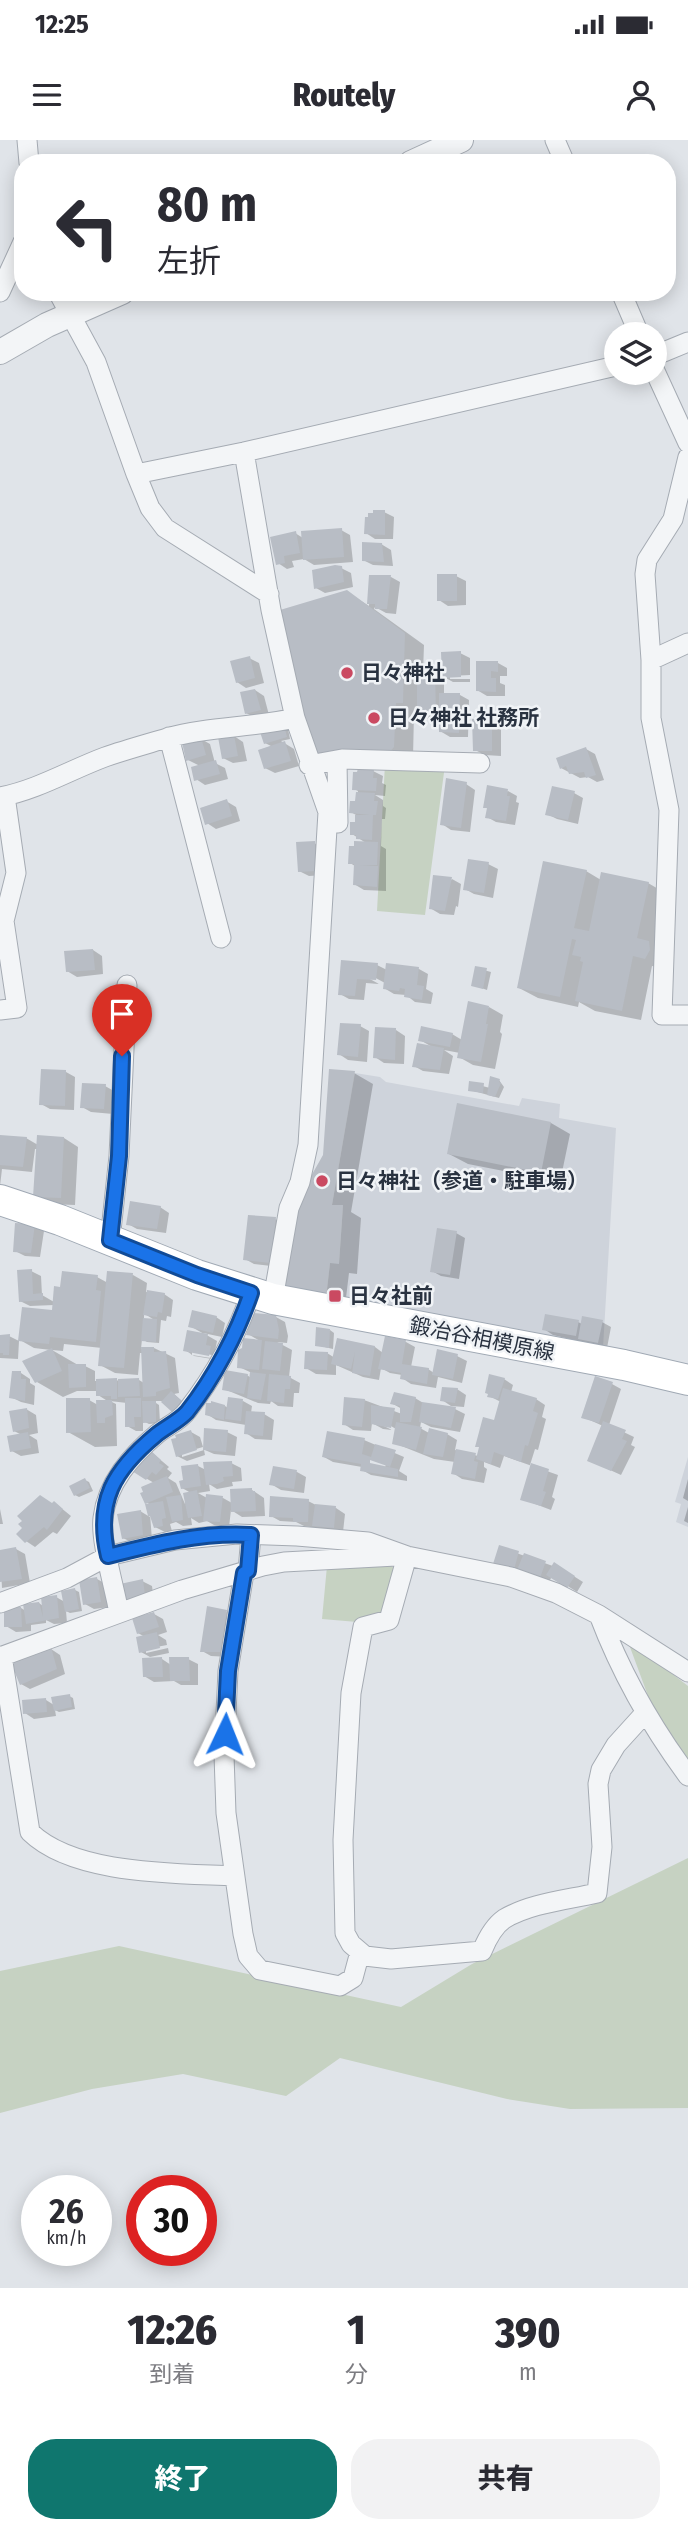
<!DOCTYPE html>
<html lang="ja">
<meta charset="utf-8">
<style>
:root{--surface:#fff;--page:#f2f2f3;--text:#2b2b33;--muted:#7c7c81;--accent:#0f766e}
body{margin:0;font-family:"Fira Sans Condensed","Noto Sans JP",sans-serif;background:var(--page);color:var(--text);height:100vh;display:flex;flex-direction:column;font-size:26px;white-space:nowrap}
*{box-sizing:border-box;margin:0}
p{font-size:23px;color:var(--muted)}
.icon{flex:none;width:38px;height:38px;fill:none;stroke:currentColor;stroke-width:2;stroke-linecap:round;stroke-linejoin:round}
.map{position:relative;height:2148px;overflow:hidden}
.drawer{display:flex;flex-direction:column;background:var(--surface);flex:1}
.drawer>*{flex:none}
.guide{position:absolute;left:14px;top:14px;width:662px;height:147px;border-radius:28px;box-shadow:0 4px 18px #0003;background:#fff;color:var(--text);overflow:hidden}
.controls{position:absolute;left:604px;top:182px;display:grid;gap:14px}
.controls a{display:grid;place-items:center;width:63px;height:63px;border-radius:50%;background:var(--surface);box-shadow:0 4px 18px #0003;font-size:35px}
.speed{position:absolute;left:21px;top:2035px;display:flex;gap:14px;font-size:35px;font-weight:700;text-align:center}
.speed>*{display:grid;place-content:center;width:91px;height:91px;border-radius:50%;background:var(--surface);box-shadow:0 4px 18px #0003;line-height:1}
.speed small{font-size:18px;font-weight:400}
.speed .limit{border:10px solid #d22;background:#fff;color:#111}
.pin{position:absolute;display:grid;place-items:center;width:60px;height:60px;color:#fff;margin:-72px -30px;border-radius:50% 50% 50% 0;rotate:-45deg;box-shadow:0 0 7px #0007}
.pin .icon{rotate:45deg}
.me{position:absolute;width:77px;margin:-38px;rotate:2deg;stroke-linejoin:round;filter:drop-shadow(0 0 5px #0008)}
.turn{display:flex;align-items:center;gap:24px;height:147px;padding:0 28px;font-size:32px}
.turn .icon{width:91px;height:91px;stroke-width:2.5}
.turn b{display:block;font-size:49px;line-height:60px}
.eta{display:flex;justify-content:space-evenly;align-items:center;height:119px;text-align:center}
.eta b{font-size:42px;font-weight:800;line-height:49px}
.action{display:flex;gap:14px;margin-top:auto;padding:14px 28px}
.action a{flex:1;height:80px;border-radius:28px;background:var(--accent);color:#fff;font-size:28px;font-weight:800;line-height:80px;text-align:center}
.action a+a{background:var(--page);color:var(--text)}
.status{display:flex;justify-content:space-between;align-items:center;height:49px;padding:0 35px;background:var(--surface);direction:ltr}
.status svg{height:19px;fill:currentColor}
header{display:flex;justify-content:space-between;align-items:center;height:91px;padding:0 28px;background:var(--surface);font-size:32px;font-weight:800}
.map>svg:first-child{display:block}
.built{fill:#ced3db}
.green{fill:#c6d2c2}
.shadow{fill:#0003;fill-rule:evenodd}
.building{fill:#b8bdc5}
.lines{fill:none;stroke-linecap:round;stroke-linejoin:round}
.minor-casing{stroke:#a5abb3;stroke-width:21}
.tertiary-casing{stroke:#a5abb3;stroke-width:26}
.primary-casing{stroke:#a0a9b4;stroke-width:32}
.minor{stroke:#f3f5f7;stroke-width:19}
.tertiary{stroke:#f3f5f7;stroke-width:24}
.primary{stroke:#fff;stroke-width:30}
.route-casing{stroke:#114b97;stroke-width:18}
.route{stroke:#1a73e8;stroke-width:12}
.poi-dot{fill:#ca4961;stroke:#f0f3f6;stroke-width:2.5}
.labels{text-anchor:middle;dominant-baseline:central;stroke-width:5;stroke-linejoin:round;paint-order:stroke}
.poi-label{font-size:21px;font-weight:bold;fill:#293240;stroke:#f0f3f6;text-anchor:start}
.street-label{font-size:21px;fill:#293240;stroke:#f0f3f6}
</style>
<div class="status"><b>12:25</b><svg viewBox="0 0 49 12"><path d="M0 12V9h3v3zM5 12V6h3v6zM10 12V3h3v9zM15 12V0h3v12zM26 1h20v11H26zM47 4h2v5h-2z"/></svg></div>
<header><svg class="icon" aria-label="menu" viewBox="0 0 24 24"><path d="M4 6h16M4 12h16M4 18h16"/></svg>Routely<svg class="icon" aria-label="person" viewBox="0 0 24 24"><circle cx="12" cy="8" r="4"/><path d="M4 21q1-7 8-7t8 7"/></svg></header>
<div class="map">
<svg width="688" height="2148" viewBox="0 0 688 2148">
<rect width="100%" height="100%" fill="#e0e4e9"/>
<path class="built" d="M355 933 380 937 386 942 519 966 522 958 560 964 559 978 616 988 603 1208 340 1159 341 1153 327 1151 330 1123H339L343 1066 332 1065Z
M688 1317V1387L676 1382 681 1364 675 1362Z"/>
<path class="green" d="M385 624 445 625 425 775 377 771Z
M390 1425 398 1431 386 1473 357 1482 322 1479 327 1426Z
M627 1499 688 1546V1639L671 1618Z
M688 1718V1968L570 1969 507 1959 340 1918 286 1956 183 1934 92 1949 0 1973V1831L119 1806 401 1867 472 1824Z"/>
<path class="shadow" d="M384 372 394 377 393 399H375L366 393Z
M341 390 350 395 353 422 314 425 304 419 292 421 294 427 287 429 278 423 295 393 303 398Z
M381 404 391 410 393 426 373 425 363 420Z
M341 428 351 433 353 447 325 453 316 448Z
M370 436 391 437 400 442 396 474 386 473 375 467 374 469 424 505 423 533H435L443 537 460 513 470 518V535L450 536V539H470V542H453L444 537V555H460L469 560 468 597H450L440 591 441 579H428L414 573 413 618 357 624 347 452 369 466Z
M456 436 466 441V465L448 466 439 460Z
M249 518 259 523 264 543 246 548 237 542Z
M478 522 498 523 507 528V536H500V543L505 545V556H487L477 550Z
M255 550 264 556 269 575 256 578 246 573Z
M492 581 501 586V616L485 615 475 610Z
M283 587 288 589 290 599 281 601 294 609 299 626 275 633 265 628 273 607 265 603Z
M234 596 243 602 247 621 233 623 223 618Z
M201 599 210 604 215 623 225 628 228 639 205 645 196 639 200 626 188 620Z
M586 609 595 614 604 640 597 642 588 637 580 638 561 628Z
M373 631 383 636 382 643 386 645 385 656 375 655 383 660V666L386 668 385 679H382L381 706 386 709V751L364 750 354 744 355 726 350 723 366 703 352 694 356 684V675L351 672 357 663 358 651 354 649Z
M466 644 475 650 470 692 451 690 442 684Z
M508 651 517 656 516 662 519 663 515 685 496 682 487 677 488 669 485 667Z
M574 653 583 658 578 684 557 679 547 674Z
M226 661 236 667 240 681 216 689 207 683Z
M314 703 324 709 325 735 309 736 299 731Z
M488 724 498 729 493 758 474 754 465 749Z
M586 731 601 740 648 743 667 754 664 828 652 826 641 880 595 871 579 862 578 867 538 858 519 848Z
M452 739 461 744 458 767 456 766 454 775 440 774 430 768Z
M93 810 102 816 103 834 77 837 67 831Z
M343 822 377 825 387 830V825L419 829 428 834 426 849 433 853 431 864 415 862 406 855 394 854 384 848 385 843 370 835 368 838 379 844 366 843 364 860 349 859 340 854Z
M476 828 491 832 487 850 473 845Z
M489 867 503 875 500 892 502 894 495 929 473 925 459 917 460 913 444 910 453 916 449 934 423 931 414 926 434 908 420 900 452 894 462 900Z
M360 886 369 891 367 922 348 920 339 914Z
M396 890 405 896 404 924 384 923 375 917Z
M42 931 66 932 75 937 74 970 50 969 41 964Z
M354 933 373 944 351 1072 361 1078 357 1134 349 1133 345 1166 301 1158 325 1016Z
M499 940 504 947 499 958 470 950 471 943 490 948Z
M105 946 114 951 113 974 91 972 82 967Z
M458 965 551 983 570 994 560 1042 468 1024 449 1014Z
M0 996 26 998 38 1005 64 998 78 1007 75 1065 49 1064 35 1056 38 1009H35L32 1032 2 1029 0 1046Z
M160 1067 169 1073 166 1093 137 1089 128 1084Z
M275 1079 285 1085 280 1127 254 1124 245 1119Z
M34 1086 44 1091 40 1117 25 1116 15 1111Z
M456 1093 465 1098 459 1139 441 1136 432 1131Z
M31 1131 41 1136 42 1155 54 1162 68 1149 97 1137 108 1143 133 1135 147 1143 146 1152 164 1154 173 1160 171 1177 167 1176 166 1181 161 1180 159 1203 147 1202 142 1199 141 1209 154 1208 175 1218 179 1253 174 1254 185 1264 177 1273 162 1261H153L159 1265 160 1283 149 1284 143 1281V1291H136L127 1286V1263L110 1261 116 1264 117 1306 95 1307 68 1292 89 1260 98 1265 109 1262 98 1255V1251H77L63 1257 37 1242 51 1210 34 1208 20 1200 53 1172 54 1165 30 1166 20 1161ZM144 1174 148 1176 156 1181 144 1180ZM64 1204 102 1208 100 1225 115 1233 138 1235 140 1213H143L144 1243 139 1240 95 1241V1231L85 1226 78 1225 52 1210 63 1211Z
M216 1177 225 1183 222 1197 203 1193 217 1201 215 1211 220 1213 218 1220 194 1216 185 1210 204 1194 190 1186ZM192 1211 217 1216V1219L192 1215Z
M276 1177 285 1182 288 1196 287 1203 277 1202 292 1210 289 1237 300 1243 299 1253H294L293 1267 278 1266 271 1261 270 1264 258 1263 224 1249 247 1235 251 1238 252 1233 239 1227 260 1201 248 1194Z
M578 1182 582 1184 602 1182 611 1187 607 1208 553 1195 544 1189Z
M330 1190 334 1193 333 1209 316 1205Z
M0 1196H9L19 1201 18 1219 0 1218Z
M386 1198 406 1202 415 1207 411 1227 428 1229 434 1233 457 1216 467 1221 462 1243 438 1237 436 1248 411 1244 402 1238V1235L390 1233 381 1228 379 1240 363 1237 336 1225V1235L316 1234 306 1228 327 1213 335 1218 339 1200 375 1207 383 1213Z
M21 1233 30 1239V1243L35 1246 34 1265 21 1262 11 1257Z
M504 1239 513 1245 511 1252 536 1259 545 1265 542 1277 546 1279 538 1310 535 1309 530 1325 558 1335 552 1357 555 1359 551 1370 522 1359 532 1326 504 1316 500 1328 484 1322V1327L487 1329 484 1343 462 1339 453 1333 455 1322 434 1319 394 1303 396 1289 384 1282 382 1285 392 1290 383 1289 372 1283 371 1291 353 1290 344 1284 364 1260 402 1274V1269L393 1264 415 1258 425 1264 455 1269 465 1274 460 1292 431 1287 421 1282 420 1288 429 1293 447 1294 457 1300 455 1310 478 1316 496 1282 501 1262 489 1256Z
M612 1244 621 1249 609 1285 634 1297 631 1305 635 1307 621 1335 599 1325 603 1286 583 1277Z
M457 1249 466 1255 464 1267 451 1266 442 1260Z
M243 1261 252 1266 251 1273 264 1274 274 1280 272 1300 255 1299 246 1293V1285L216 1280 207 1274 225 1266 228 1268Z
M26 1269 36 1275 38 1293 29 1295 37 1300 39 1313 21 1316 12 1311 22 1295 14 1291Z
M191 1292 200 1297 203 1307 182 1313V1317L204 1310 205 1315 187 1321 177 1316Z
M227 1292 237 1297 235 1316 214 1314 205 1310Z
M364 1300 404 1317 399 1331 407 1336V1341L371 1335 362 1330V1327L333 1322 324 1317ZM369 1318 386 1324 385 1328 368 1325Z
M150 1311 169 1327 167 1329 172 1333 168 1338 176 1343 185 1364 191 1353 182 1348 198 1326 206 1330 231 1323 241 1328 242 1341 232 1342 233 1346 217 1349 209 1344 210 1351 198 1353 207 1358H223L232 1363 252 1350 264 1358 265 1376 242 1377 231 1370 229 1387 214 1385 207 1381 199 1383 191 1378 192 1385 183 1386 176 1382 170 1384 172 1391 165 1392 155 1387 150 1374 152 1400 133 1403 123 1398 140 1371 150 1377 148 1366 151 1365 146 1362 154 1343 134 1331Z
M274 1328 297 1332 306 1337 304 1353 281 1350 271 1344Z
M688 1339V1361L683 1358Z
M85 1340 89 1342 93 1351 79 1357 75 1355Z
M308 1361 318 1366 336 1368 345 1374 343 1392 304 1386 296 1382 280 1381 271 1376Z
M55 1363 71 1376 57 1394 53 1392 35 1407 26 1401 25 1387Z
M688 1367V1383L684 1381Z
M0 1369 3 1384H0Z
M500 1407 564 1430 583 1442 577 1452 552 1436 549 1442 504 1428Z
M16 1409 25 1414 30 1443 2 1448 0 1411Z
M97 1439 106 1444 110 1467 94 1469 85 1464Z
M142 1441 152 1446 154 1461 135 1464 125 1459Z
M75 1450 79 1452 82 1471 70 1473 66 1471 67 1483 54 1484 46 1480V1483L31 1485V1491L16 1492 6 1486 21 1468 26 1471 39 1463 43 1466 56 1457 65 1462Z
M226 1472 235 1477 230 1517 211 1516 202 1511Z
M154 1474 163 1479 167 1492 158 1495 166 1500 167 1505 146 1509V1513L168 1508 169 1513 150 1517 141 1512 145 1497 138 1493Z
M51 1509 60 1515 65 1534 30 1549 21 1544Z
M162 1519 171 1525 188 1519 198 1524V1545H181L174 1541 154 1542 144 1536Z
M69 1556 73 1558 75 1569 59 1572 55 1570 56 1576 34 1579 25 1573 46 1560 54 1565Z"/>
<path class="building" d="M373 370H385V395L364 394 365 377H368V373H373Z
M342 388 344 417 303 420 301 391Z
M296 391 300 413 284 416 285 423 276 425 270 397Z
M362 402 382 403 384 422 362 421Z
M335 425 342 426 344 442 314 449 312 430Z
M437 434H457V461H437Z
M369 435H391L387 469H375V464H367Z
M347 450 405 493 403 563H396L394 607 389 613 313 618 280 470Z
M461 511V537L442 538 441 512Z
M250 516 255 538 236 543 230 521Z
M476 521H498V532L491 531V538H496V552L476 551Z
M417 531H435L436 574H417Z
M255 549 261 570 245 574 240 552Z
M439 553H460L459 593 439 592Z
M472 579H492V611H473Z
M284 585 287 597 264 604 260 592Z
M234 595 238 616 222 619 218 597Z
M201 597 206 615 186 621 182 602Z
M285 601 291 621 264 629 258 610Z
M586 607 596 635 586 638 584 632 569 634 566 626 560 629 556 618Z
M216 620 220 634 194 641 191 627Z
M358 628 374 629 373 638H377L376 651 352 650 353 632H357Z
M446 638 467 642 461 688 440 685Z
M487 645 508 649 507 656H510L506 681 485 678 487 668H483Z
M552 646 575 651 568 680 545 675Z
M356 652 375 653 374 661H378L376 675H373L372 700 356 699V695H350V682H355V675H370L349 673 350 661H355Z
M227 659 232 676 205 685 200 668Z
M315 701 316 731 298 732 296 702Z
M354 701 378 702 377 725H360L378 726 377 747 353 745 354 724H348L349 706H354Z
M468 719 489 722 484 753 463 750Z
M543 721 587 730 574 788 589 791 601 732 649 742 637 798 649 801 650 810 645 819 633 816 622 871 575 861 583 822 580 821 581 817 572 815 576 800 572 799 560 857 517 848Z
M433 735 452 737 445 771 429 769Z
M93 809 95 830 66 832 64 811Z
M341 820 378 823 376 840 357 839 355 856 338 855Z
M386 823 419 827 417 845 424 846 422 860 404 857 405 849 400 848 399 851 383 849Z
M475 826 487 828 483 849 471 846Z
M468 861 489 866 486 884H488L481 922 457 918Z
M340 883 361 884 358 917 337 915Z
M421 886 453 893 450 907 418 901Z
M375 887 396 888 395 920 373 918Z
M417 903 444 908 440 930 412 927Z
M41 929 66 930 65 966 39 965Z
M329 929 355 931 332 1065H343L339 1124 330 1123 326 1157 280 1148 293 1068 323 1015Z
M490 936 500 939 499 942 501 943 495 957 487 955Z
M469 941 484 943 483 953 468 951Z
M82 943 106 944 104 969 80 968Z
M457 963 551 982 541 1033 447 1014Z
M0 995 27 997 23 1027 0 1025Z
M37 995 64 997 61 1058 33 1057Z
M130 1061 161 1066 157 1089 126 1085Z
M248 1075 276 1077 271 1123 243 1120Z
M15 1083 35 1084 31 1113 13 1112Z
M437 1088 457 1091 450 1135 430 1132Z
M32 1129 33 1154 43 1153V1160L19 1162 17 1130Z
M62 1131 98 1135 96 1150 101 1151 96 1202 50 1197 49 1204 18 1201 22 1167 52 1170 54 1146 60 1147Z
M107 1131 133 1133 124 1228 98 1226Z
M147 1150 165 1153 162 1173 158 1172 157 1177 143 1175Z
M192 1170 217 1176 213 1193 188 1187Z
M253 1173 276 1175 279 1190 278 1199 246 1195Z
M545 1174 579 1180 576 1196 542 1190Z
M582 1176 603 1180 598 1203 578 1199Z
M143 1178 157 1179 156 1202 141 1201Z
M316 1187 330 1189 329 1208 315 1206Z
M187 1190 208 1194 206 1205 211 1206 209 1216 183 1211Z
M10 1194 9 1215H3V1213H0V1195Z
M385 1196 406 1200 402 1224 429 1228 427 1244 400 1239 401 1233 378 1229Z
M243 1198 262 1200 259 1230 237 1228 238 1210 242 1208Z
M337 1198 375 1206 370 1236 352 1233 355 1212 351 1229 331 1224Z
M265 1201 283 1203 280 1231 262 1229Z
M141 1207H154V1212L166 1211 170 1248 156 1252V1256L143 1257Z
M52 1208 62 1231 35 1243 22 1221Z
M437 1209 458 1214 453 1239 432 1235Z
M305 1211 328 1212 327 1230 304 1229Z
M68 1224H86V1247L69 1248Z
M225 1230 248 1234 244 1254 222 1250Z
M12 1231H21V1239H26L25 1261 9 1258Z
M250 1232 266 1234 261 1260 247 1258Z
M269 1234 291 1236 290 1249H285L284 1263 267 1261Z
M489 1234 505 1238 498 1259 487 1257 488 1254 485 1253Z
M595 1236 613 1242 599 1283 581 1278Z
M117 1238V1259H111V1256H96V1239Z
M139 1238 140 1256 118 1257V1239Z
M442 1247 458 1248 455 1263 440 1261Z
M503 1248 537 1258 533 1271 538 1273 528 1306 525 1305 521 1322 494 1312 491 1324 476 1319 479 1307H475L483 1277 494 1280Z
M171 1251 182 1261 172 1272 161 1262Z
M394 1252 416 1257 411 1282H400V1266L390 1264Z
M228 1257 243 1259 241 1281 225 1279Z
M344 1257 365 1259 362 1287 342 1285Z
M66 1258H90L91 1292 66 1293Z
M125 1258H141V1277H134L135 1287H125Z
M96 1260H112L113 1275 105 1278V1283H97Z
M142 1261H156V1282L143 1283Z
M211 1261 225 1265 224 1280 205 1275 206 1263H211Z
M422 1262 456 1267 451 1288 419 1282Z
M371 1265 395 1268 391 1288 371 1284Z
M27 1268 29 1288 13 1292 9 1271Z
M246 1271 265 1272 263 1296 244 1294Z
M603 1281 626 1290 622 1299 627 1301 611 1331 587 1321Z
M396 1282 422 1287 416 1310 392 1304Z
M204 1288 228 1290 226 1312 203 1310Z
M429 1288 448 1293 443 1317 423 1314Z
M191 1290 197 1310 176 1317 171 1299 176 1298 175 1295Z
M327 1291 365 1298 362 1314 371 1317 375 1304 396 1310 390 1327 370 1320V1323L398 1329V1337L360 1331 361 1324 322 1317Z
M28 1292 31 1308 10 1312 7 1296Z
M149 1309 161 1320 159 1323 164 1326 156 1335 152 1332 146 1340 132 1331Z
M456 1309 476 1313 474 1321 478 1322 475 1339 451 1334Z
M232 1321 233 1336 223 1337 224 1341 217 1344 206 1345 203 1322Z
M531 1323 549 1329 543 1351 546 1352 541 1366 520 1360Z
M198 1324 201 1346 181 1349 179 1341 183 1340 181 1326Z
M273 1326 297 1330 294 1349 269 1345Z
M167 1336 173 1352 145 1364 140 1353 143 1352 141 1347Z
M85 1338 90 1348 74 1356 69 1346Z
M252 1348V1351H255L256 1371 231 1372 230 1349Z
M197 1350 202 1376 188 1378 183 1353Z
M206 1354 223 1356 220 1382 203 1381Z
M40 1355 52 1363 54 1361 63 1369 47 1390 44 1387 25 1403 16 1394 22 1388 18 1384 22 1381 17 1376Z
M181 1355 183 1380 172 1382 166 1357Z
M270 1356 309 1359 308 1382H293V1378L269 1377Z
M163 1361 166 1378 162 1379 163 1386 154 1388 150 1376H148L145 1364Z
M315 1364 336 1366 334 1388 312 1386Z
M141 1370 143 1395 122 1399 117 1374Z
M499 1405 519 1411 514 1430 493 1424Z
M16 1407 22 1439 0 1442V1410Z
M524 1413 546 1421 540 1438 517 1430Z
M554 1422 575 1436 567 1448 546 1435Z
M97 1437 101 1462 83 1465 79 1440Z
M143 1439 145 1456 124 1460 120 1444Z
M75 1448 79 1469 65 1472 61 1451Z
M57 1455 59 1478 26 1484 23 1464 39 1462 43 1477 41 1457Z
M207 1466 227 1470 221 1512H200Z
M4 1467H21L22 1487H4Z
M154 1472 159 1487 137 1494 132 1478Z
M157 1492 160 1508 139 1513 136 1497Z
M51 1507 57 1529 20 1545 11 1523Z
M162 1517 163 1537H143L142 1518Z
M169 1517H189L190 1541H170Z
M70 1554 72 1567 54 1571 51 1557Z
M46 1558 47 1572 23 1574 22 1560Z"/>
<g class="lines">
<g class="minor-casing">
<path id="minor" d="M27 0 29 23
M555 0 565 23
M0 152 23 102
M58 152 96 222 136 334 244 312 616 226
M621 152 639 194
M654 216 688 202
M654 229 688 303
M244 312 271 470 295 578 328 672 308 1005 300 1042 289 1068 273 1159
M688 317 673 379 647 420 645 434 651 520V578L669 670 662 875H688
M136 334 150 368 165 388 269 454
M651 520 688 503
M169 597 221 798
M337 620 338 683
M309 625 342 619 480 623
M0 657C37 650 70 630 105 617 125 610 147 604 167 598 209 586 252 588 295 578
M0 870 17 868 4 781 16 733 5 656
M110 1100 119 1016 127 845
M407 1416 389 1480 363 1487 351 1553 343 1700 345 1793 351 1804 365 1816 391 1819 482 1811C487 1799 494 1786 504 1779 531 1763 567 1760 597 1753L602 1707 598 1644 601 1630 616 1605 645 1573
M248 1431 251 1395
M244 1433 228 1531 224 1615 226 1673 243 1794 248 1816 260 1830 340 1846 353 1838 360 1812
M0 1463 67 1438 108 1416 175 1400 237 1394 297 1396 368 1402 407 1416 511 1437 556 1453 599 1475 688 1532
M119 1473C115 1449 100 1400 103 1378 107 1343 131 1316 157 1294 167 1286 180 1281 187 1271 214 1236 237 1195 251 1153
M599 1475C621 1533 651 1586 688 1636
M2 1516 30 1692C74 1735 175 1733 234 1736
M0 1517 182 1450 263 1426 284 1422 396 1416"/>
</g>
<g class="tertiary-casing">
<path id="tertiary" d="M411 23 461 0
M0 212 47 185 122 152"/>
</g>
<g class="primary-casing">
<path id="primary" d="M0 1060 60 1080 197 1135 273 1159 624 1225 688 1240"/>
</g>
<use href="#minor" class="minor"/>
<use href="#tertiary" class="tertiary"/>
<use href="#primary" class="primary"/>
</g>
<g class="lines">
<g class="route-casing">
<path id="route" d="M122 916 119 1016 110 1100 197 1135 251 1153C237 1194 214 1238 187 1272 179 1281 166 1287 156 1295 114 1330 95 1361 108 1416 155 1404 202 1392 251 1395L248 1431 244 1433 228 1531 225 1594"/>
</g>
<use href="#route" class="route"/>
</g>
<g class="poi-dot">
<circle cx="347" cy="533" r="7"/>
<circle cx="374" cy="578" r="7"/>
<circle cx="322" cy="1041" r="7"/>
<rect x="328" y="1149" width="14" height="14" rx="3.5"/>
</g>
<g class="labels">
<g class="poi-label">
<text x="361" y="533">日々神社</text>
<text x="388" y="578">日々神社 社務所</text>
<text x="336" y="1041">日々神社（参道・駐車場）</text>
<text x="349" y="1156">日々社前</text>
</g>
<g class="street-label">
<text transform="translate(482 1199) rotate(11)">鍛冶谷相模原線</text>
</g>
</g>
</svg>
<div class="controls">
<a><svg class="icon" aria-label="layers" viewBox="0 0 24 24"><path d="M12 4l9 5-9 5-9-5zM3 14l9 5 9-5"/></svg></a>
</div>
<div class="speed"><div>26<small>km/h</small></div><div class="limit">30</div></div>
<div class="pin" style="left:122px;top:916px;background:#d93025"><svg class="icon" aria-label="arrive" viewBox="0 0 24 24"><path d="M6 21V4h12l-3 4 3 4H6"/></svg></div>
<svg class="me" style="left:225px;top:1594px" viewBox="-20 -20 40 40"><path d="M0-17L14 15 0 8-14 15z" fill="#1a73e8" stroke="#fff" stroke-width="4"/></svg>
<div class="guide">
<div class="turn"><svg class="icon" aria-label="left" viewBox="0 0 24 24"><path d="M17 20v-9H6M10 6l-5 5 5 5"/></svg><div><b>80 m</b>左折</div></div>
</div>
</div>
<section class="drawer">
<div class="eta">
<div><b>12:26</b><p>到着</p></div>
<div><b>1</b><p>分</p></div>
<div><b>390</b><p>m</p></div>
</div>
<div class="action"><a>終了</a><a>共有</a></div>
</section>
